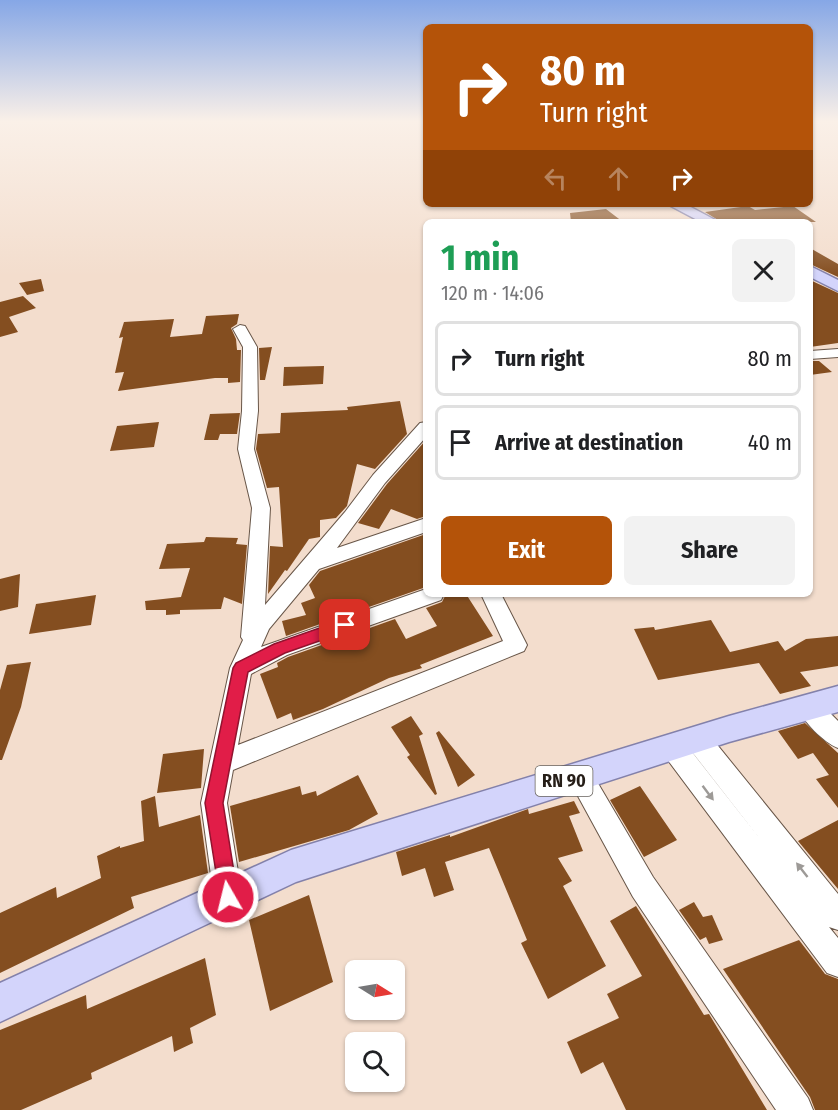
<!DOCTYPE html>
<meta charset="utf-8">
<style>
:root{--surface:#fff;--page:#f2f2f2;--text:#202124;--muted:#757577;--line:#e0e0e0;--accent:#b45309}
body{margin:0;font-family:"Fira Sans Condensed",sans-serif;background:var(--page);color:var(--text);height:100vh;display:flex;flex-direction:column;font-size:22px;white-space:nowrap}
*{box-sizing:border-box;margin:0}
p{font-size:20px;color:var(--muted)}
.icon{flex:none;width:33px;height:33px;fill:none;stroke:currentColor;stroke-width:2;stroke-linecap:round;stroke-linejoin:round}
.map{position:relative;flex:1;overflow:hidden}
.drawer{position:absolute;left:423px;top:219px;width:390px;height:378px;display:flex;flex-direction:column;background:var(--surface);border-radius:9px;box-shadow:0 2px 4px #0004}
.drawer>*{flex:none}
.top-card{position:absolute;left:423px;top:24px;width:390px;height:183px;border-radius:9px;box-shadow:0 2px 4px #0004;background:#b45309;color:#fff;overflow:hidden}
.needle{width:39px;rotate:101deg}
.buttons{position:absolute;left:345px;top:960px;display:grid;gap:12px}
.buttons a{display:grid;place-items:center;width:60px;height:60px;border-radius:9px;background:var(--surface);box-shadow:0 2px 4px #0004;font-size:30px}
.pin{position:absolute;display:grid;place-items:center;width:51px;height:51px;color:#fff;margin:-26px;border-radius:12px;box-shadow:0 3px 9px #0006}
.me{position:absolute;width:66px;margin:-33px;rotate:352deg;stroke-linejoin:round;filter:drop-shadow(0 0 4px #0008)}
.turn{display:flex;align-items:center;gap:21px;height:126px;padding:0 18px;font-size:27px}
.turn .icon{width:78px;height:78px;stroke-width:2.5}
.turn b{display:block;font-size:42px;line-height:51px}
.lanes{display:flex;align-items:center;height:57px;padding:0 18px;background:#0003;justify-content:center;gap:30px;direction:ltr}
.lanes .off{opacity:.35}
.round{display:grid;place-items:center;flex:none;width:63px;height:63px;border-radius:9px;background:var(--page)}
.overview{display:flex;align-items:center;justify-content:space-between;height:102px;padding:0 18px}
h1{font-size:36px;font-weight:700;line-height:45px;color:#1e9e55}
.button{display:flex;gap:12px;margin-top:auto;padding:12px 18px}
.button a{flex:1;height:69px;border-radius:9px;background:var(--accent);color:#fff;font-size:24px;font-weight:700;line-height:69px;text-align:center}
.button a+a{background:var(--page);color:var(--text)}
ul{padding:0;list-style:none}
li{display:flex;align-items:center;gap:18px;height:75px;margin:0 12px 9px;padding:0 6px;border:3px solid var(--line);border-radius:9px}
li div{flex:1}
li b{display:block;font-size:22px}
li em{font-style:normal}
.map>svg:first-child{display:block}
.building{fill:#844e20}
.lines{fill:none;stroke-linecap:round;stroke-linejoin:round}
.minor-casing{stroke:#685648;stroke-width:2}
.major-casing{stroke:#8381aa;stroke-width:3}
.minor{fill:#fff;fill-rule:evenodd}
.major{fill:#d3d4fb;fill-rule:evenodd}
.oneway{fill:#9d9a97}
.route{fill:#e11d48;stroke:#92132f;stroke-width:1.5}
.labels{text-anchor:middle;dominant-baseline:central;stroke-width:6;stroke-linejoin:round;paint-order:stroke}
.shield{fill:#fff;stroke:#67625d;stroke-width:1.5}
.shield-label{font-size:18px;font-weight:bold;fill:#261e18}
</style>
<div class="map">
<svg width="838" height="1110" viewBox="0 0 838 1110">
<rect width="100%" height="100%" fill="#f3ddcd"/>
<path class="building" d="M748 206 755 210 793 206 816 222H721L705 212Z
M606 209 623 222H571L570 213Z
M810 248 838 264V277L810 264Z
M41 279 44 291 27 295 19 283Z
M810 280 838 293V343L810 347Z
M23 296 36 308 9 317 18 332 0 337V302Z
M239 314 237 324 231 328 236 339 237 350H241L240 382 228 383V378H215L118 391 124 372 115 373 123 337 119 338 124 322 174 319 170 337 202 334 206 316Z
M272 347 265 380H260L259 348Z
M810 361H819L832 372 810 375Z
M324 366 323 384 283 386 284 367Z
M400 401 407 434 375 469 357 464 347 506 336 518 320 520V537L309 539 287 571 285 570 268 594 270 546 283 547 279 487 267 488 256 449 258 434 280 433 281 413 348 410 347 407Z
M240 413 237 434H220L218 440H204L210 414Z
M159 422 154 447 110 451 117 426Z
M426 440V516L417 519 391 509 379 529 358 523 387 484Z
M426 534V587L286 636 282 621 306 615 301 603 315 598 309 585 320 571Z
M206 537 238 538 236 544 247 545 242 604 224 597 221 609 180 610V614L166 615V610H146L145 601 181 597 190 568 159 569 167 544 204 542Z
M20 574 18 607 0 611V579Z
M446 594H466L493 636 420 665 422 668 389 678 323 709 293 720 291 713 277 719 260 674 278 667 277 663 288 657 395 619 406 639 437 626 426 608 442 602Z
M96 595 91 625 29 634 36 604Z
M711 620 730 652 778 641 785 651 806 639 838 636V666L800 672 811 686 780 694 759 663 658 680 634 629 654 627 655 630Z
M31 662 21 707 2 760H0V690L7 665Z
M411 716 423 734 419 736 437 794 435 795 407 757 410 755 391 727Z
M805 723 838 753V808L816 779 829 775 813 753 798 759 778 731Z
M439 731 475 775 458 787 436 733Z
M204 749 201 788 157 793 163 754Z
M358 775 378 814 349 830 239 862 230 806 300 786 302 795 316 791 317 796Z
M640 786 677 840 644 857 610 800Z
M155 796 159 827 200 815 208 873 131 897 134 908 0 973V913L56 887 57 898 101 878 97 856 120 846V848L144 841 141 801Z
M574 801 580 813 569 816 583 851 558 858 572 881 563 886 606 966 548 999 521 943 527 940 489 848 445 862 454 890 434 897 425 868 402 876 396 852 450 835V837L528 809 529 814Z
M838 820V889L798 841Z
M309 895 333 982 270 1011 249 920Z
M694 902 703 917 712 915 723 940 709 944 706 937 700 940 679 910Z
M636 906 704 1015 709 1014 767 1110H626L603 1062 581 1074 567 1042 619 1018 607 994 642 976 610 921Z
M799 940 825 974 838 979V1110H815L810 1097 723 969Z
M205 958 216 1015 190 1028 193 1043 174 1052 172 1036 91 1073 92 1079 21 1110H0V1030L86 995 87 1009Z"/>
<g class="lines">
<g class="minor-casing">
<path id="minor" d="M240 325 245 326 257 347 258 411 254 449 270 508 265 605 345 512 373 475 420 423 426 422V437L385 483 337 548 426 518V532L319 569 269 629 261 647 426 589V594H444L441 600 287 655 251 674 238 745 503 641 481 594H501L527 645 524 651 233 770 227 803 242 897 238 907 228 911 218 907 214 897 201 803 230 668 243 640 241 637 252 508 238 449 242 411 243 347 233 329Z
M838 349V357L810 359V351Z
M809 697 817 700 838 721V748C823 742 804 722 797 707L801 700Z
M697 728 706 731 838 894V930L829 927 838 938V977L827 973 664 755 661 747 664 739 673 736 682 739 760 839 688 747 685 739 688 731Z
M580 764 589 768 653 877 808 1098 813 1110H776L633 897 567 776 571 768Z"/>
</g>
<g class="major-casing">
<path id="major" d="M667 204H685L719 222H701Z
M810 266 838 280V291L810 277Z
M838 686V712L729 742 296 882 0 1022V983L291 850 729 716Z"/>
</g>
<use href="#minor" class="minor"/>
<use href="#major" class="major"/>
</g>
<defs><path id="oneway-solid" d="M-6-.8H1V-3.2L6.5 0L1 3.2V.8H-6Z" transform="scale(1.5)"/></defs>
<g class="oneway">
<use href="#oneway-solid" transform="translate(708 793) rotate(53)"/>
<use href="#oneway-solid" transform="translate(802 870) rotate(-128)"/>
</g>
<linearGradient id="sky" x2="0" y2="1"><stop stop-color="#86a7e6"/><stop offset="0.44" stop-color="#faf0e8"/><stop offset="1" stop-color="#faf0e8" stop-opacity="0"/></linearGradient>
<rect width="838" height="276" fill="url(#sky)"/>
<path class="route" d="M345 619 351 621 353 625 351 630 285 653 248 672 223 803 238 897 235 904 228 907 221 904 205 803 233 668 236 663 274 644Z"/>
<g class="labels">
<rect class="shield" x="535.5" y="766" width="57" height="30" rx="4.5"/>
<g class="shield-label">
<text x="564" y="781">RN 90</text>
</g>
</g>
</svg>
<div class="buttons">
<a><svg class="needle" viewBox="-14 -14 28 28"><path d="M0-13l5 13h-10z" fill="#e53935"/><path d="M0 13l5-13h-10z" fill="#757577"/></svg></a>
<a><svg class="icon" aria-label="search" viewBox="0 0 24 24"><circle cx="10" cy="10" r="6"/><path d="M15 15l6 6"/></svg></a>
</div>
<div class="pin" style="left:345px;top:625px;background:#d93025"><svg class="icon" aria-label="arrive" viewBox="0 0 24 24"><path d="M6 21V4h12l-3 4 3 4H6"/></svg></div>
<svg class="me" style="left:228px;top:897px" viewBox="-20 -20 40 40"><circle r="17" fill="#e11d48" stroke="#fff" stroke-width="3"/><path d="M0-11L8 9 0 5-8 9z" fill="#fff"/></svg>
<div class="top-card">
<div class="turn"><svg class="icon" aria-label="right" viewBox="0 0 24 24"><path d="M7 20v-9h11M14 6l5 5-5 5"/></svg><div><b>80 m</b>Turn right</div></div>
<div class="lanes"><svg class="icon off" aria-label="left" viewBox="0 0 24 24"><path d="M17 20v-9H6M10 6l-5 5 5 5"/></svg><svg class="icon off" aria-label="ahead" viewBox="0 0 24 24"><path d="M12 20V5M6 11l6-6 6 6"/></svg><svg class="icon" aria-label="right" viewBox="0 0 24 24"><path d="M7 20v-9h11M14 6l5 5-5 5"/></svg></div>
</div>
<section class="drawer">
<div class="overview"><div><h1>1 min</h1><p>120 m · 14:06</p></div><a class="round"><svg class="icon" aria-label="close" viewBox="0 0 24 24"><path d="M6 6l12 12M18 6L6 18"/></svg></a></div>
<ul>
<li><svg class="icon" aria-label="right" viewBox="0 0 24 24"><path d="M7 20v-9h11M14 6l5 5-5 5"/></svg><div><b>Turn right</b></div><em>80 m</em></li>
<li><svg class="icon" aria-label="arrive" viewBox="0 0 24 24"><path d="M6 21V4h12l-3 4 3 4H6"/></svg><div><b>Arrive at destination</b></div><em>40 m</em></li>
</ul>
<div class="button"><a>Exit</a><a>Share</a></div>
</section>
</div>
